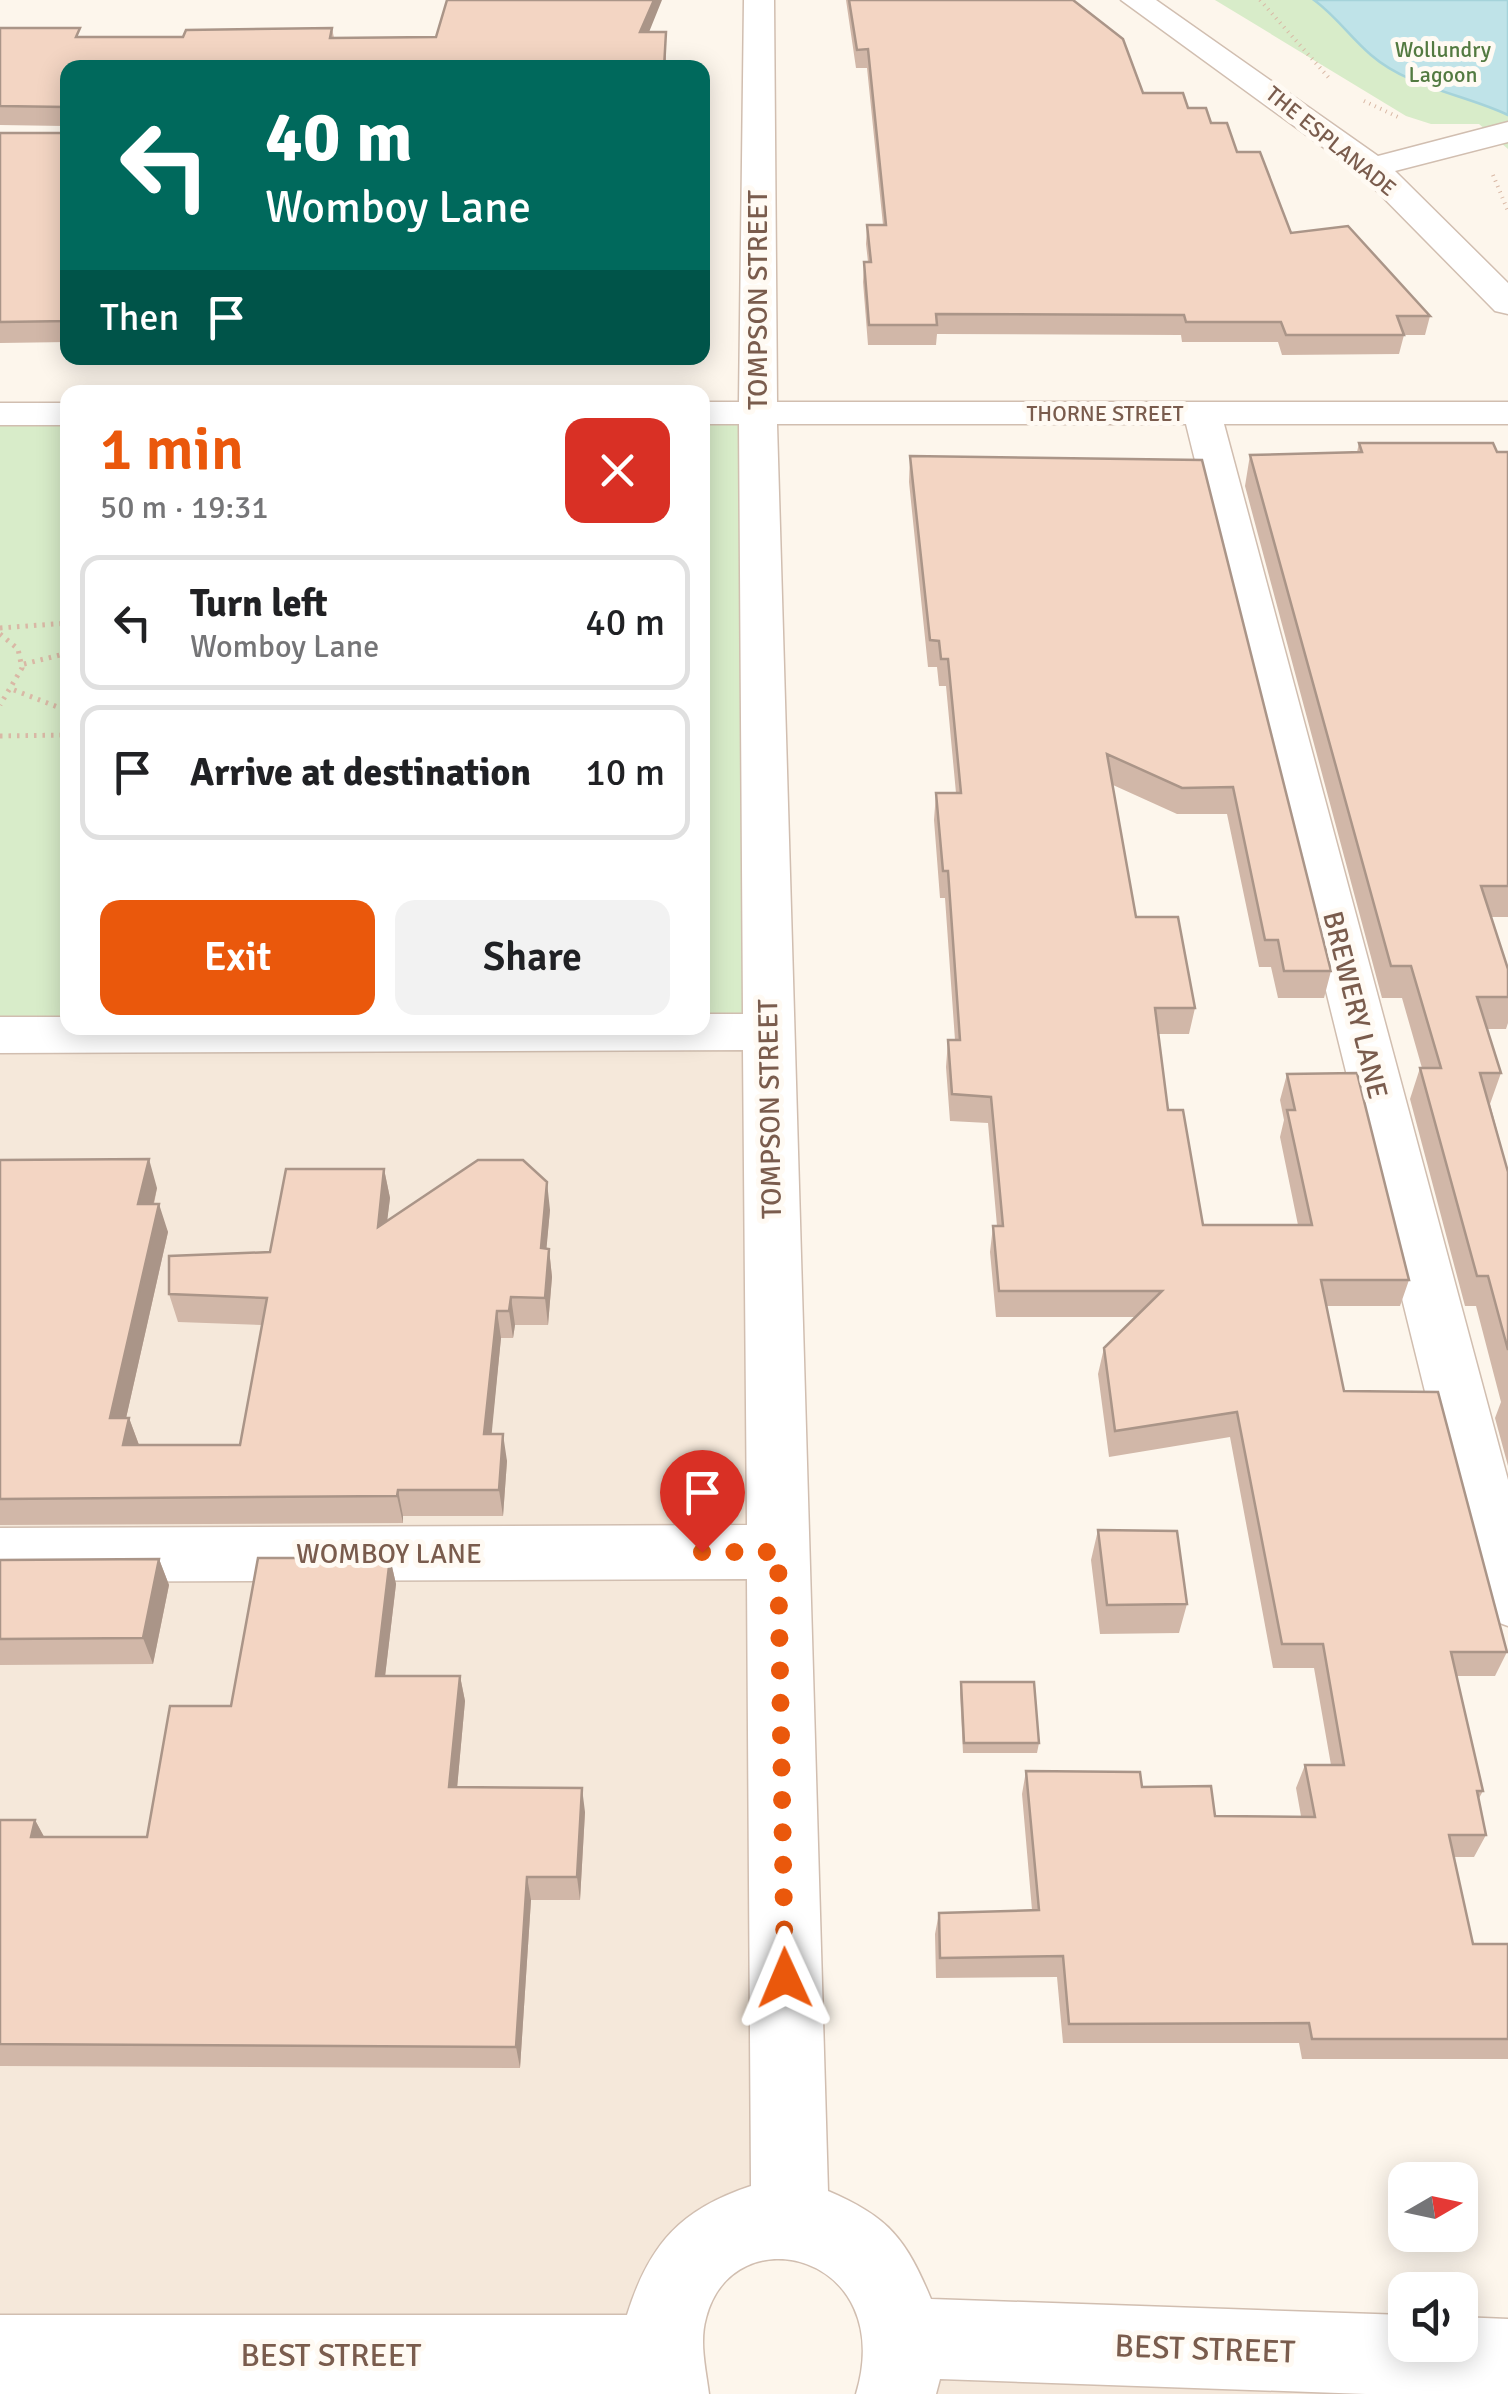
<!DOCTYPE html>
<meta charset="utf-8">
<style>
:root{--surface:#fff;--page:#f2f2f2;--text:#202124;--muted:#757577;--line:#e0e0e0;--accent:#ea580c}
body{margin:0;font-family:Signika,sans-serif;background:var(--page);color:var(--text);height:100vh;display:flex;flex-direction:column;font-size:38px;white-space:nowrap}
*{box-sizing:border-box;margin:0}
p{font-size:32px;color:var(--muted)}
.icon{flex:none;width:55px;height:55px;fill:none;stroke:currentColor;stroke-width:2;stroke-linecap:round;stroke-linejoin:round}
.map{position:relative;flex:1;overflow:hidden}
.drawer{position:absolute;left:60px;top:385px;width:650px;height:650px;display:flex;flex-direction:column;background:var(--surface);border-radius:20px;box-shadow:0 5px 25px #0003}
.drawer>*{flex:none}
.guide{position:absolute;left:60px;top:60px;width:650px;height:305px;border-radius:20px;box-shadow:0 5px 25px #0003;background:#00695c;color:#fff;overflow:hidden}
.needle{width:65px;rotate:81deg}
.fabs{position:absolute;left:1388px;top:2162px;display:grid;gap:20px}
.fabs a{display:grid;place-items:center;width:90px;height:90px;border-radius:20px;background:var(--surface);box-shadow:0 5px 25px #0003;font-size:50px}
.pin{position:absolute;display:grid;place-items:center;width:85px;height:85px;color:#fff;margin:-102px -42px;border-radius:50% 50% 50% 0;rotate:-45deg;box-shadow:0 0 10px #0007}
.pin .icon{rotate:45deg}
.me{position:absolute;width:110px;margin:-55px;rotate:359deg;stroke-linejoin:round;filter:drop-shadow(0 0 8px #0008)}
.turn{display:flex;align-items:center;gap:35px;height:210px;padding:0 40px;font-size:45px}
.turn .icon{width:130px;height:130px;stroke-width:2.5}
.turn b{display:block;font-size:70px;line-height:85px}
.then{display:flex;align-items:center;height:95px;padding:0 40px;background:#0003;gap:20px;font-size:38px}
.round{display:grid;place-items:center;flex:none;width:105px;height:105px;border-radius:20px;background:var(--page)}
.headline{display:flex;align-items:center;justify-content:space-between;height:170px;padding:0 40px}
h1{font-size:60px;font-weight:600;line-height:75px;color:var(--accent)}
.button{display:flex;gap:20px;margin-top:auto;padding:20px 40px}
.button a{flex:1;height:115px;border-radius:20px;background:var(--accent);color:#fff;font-size:40px;font-weight:600;line-height:115px;text-align:center}
.button a+a{background:var(--page);color:var(--text)}
ul{padding:0;list-style:none}
li{display:flex;align-items:center;gap:30px;height:135px;margin:0 20px 15px;padding:0 20px;border:5px solid var(--line);border-radius:20px}
li div{flex:1}
li b{display:block;font-size:38px}
li em{font-style:normal}
.map>svg:first-child{display:block}
.residential{fill:#f5e8da}
.green{fill:#d8ecc9}
.water{fill:#bfe3e8;stroke:#a5d3da;stroke-width:2.5}
.lines{fill:none;stroke-linecap:round;stroke-linejoin:round}
.minor-casing{stroke:#d1beb0;stroke-width:3}
.path-far1{stroke:#d9b8a5;stroke-width:4;stroke-dasharray:1 5;stroke-linecap:butt}
.path{stroke:#d9b8a5;stroke-width:5;stroke-dasharray:2.5 6;stroke-linecap:butt}
.minor{fill:#fff;fill-rule:evenodd}
.wall{fill:#d1b7a8}
.shaded-wall{fill:#aa9588}
.building{fill:#f3d5c3;stroke:#aa9588;stroke-width:2.5}
.route{stroke:#ea580c;stroke-width:18;stroke-dasharray:0 32.4}
.labels{text-anchor:middle;dominant-baseline:central;stroke-width:10;stroke-linejoin:round;paint-order:stroke}
.far-park-label{font-size:22px;fill:#537a41;stroke:#fffaf3}
.far-street-label{font-size:22px;fill:#7a5c4d;stroke:#fffaf3}
.street-label{font-size:28px;fill:#7a5c4d;stroke:#fffaf3}
.near-street-label{font-size:32px;fill:#7a5c4d;stroke:#fffaf3}
</style>
<div class="map">
<svg width="1508" height="2394" viewBox="0 0 1508 2394">
<rect width="100%" height="100%" fill="#fdf6ec"/>
<path class="residential" d="M761 1038 783 2209 655 2344 0 2339V1045Z
M914 2350 1508 2375V2394H904Z"/>
<path class="green" d="M1215 0H1508V149L1479 124H1431L1406 116Z
M703 413H758L769 1032 0 1035V414H67L68 1028H702Z"/>
<path class="water" d="M1314 0H1508V115C1464 94 1409 88 1371 55 1350 37 1336 16 1314 0Z"/>
<g class="lines">
<g class="minor-casing">
<path id="minor" d="M744 0H774L777 402H1508V424H1224L1508 1480V1626L1486 1618 1476 1598 1186 424H777L828 2191C889 2217 906 2239 931 2299L1405 2315V2345H1460V2317L1508 2319V2394H1366L940 2379 936 2394H856C898 2254 733 2213 706 2318 699 2342 706 2370 709 2394H0V2315H627C649 2244 681 2209 751 2186L747 1579 0 1582V1528L747 1525 743 1050 0 1053V1017H68V1028H702V1014H743L739 424H702V402H739Z
M1121 0H1156L1378 156 1508 122V142L1395 171 1508 283V314L1495 311 1360 174Z
M0 403H68V425H0Z"/>
</g>
<path class="path-far1" d="M1260 0 1329 78
M1364 101 1398 117
M1493 175 1508 211"/>
<path class="path" d="M0 628 68 623
M0 634 18 649 22 668 0 705
M24 664 68 653
M14 690 68 711
M0 736 68 735"/>
<use href="#minor" class="minor"/>
</g>
<path class="wall" d="M846 0H1073L1143 93 1188 108 1211 123 1237 152 1291 233 1430 316 1425 335H1404L1399 354 1282 355 1278 342H1182L1181 335 937 334 936 345H868L863 282 864 262H868L866 244 867 225H883L867 68H856Z
M0 28 82 37H183L332 28 334 38 649 32 666 52V68H68V342L0 343V133H63L64 126 0 125Z
M1359 443 1508 452V917H1491L1508 969V1023L1506 1029H1487L1501 1073 1490 1104 1508 1172V1466L1495 1418 1501 1402 1476 1306H1465L1410 1099 1420 1068H1422L1402 998H1382L1245 486 1250 455 1357 452Z
M910 456 1202 460 1331 971 1324 998H1278L1271 967H1259L1227 814H1177L1113 785 1136 917 1195 1008 1189 1034H1158L1168 1110 1203 1225H1298L1280 1137 1284 1120 1280 1100 1287 1074 1409 1280 1400 1306H1327L1344 1391 1507 1652 1495 1676H1456L1483 1791 1478 1800 1486 1835 1474 1857H1454L1473 1944H1508V2059H1302L1299 2043H1063L1057 1977 936 1978 935 1934 939 1913 1032 1910 1022 1794 1026 1771 1142 1787 1215 1816H1301L1296 1788 1305 1765H1331L1314 1668H1273L1230 1437 1109 1457 1098 1374 1104 1348 1135 1317H996L990 1252 993 1226H997L988 1123 950 1121 946 1067 948 1040H955L945 898H940L934 820 936 793H956L946 686H939L937 667H928L909 482Z
M0 1160 157 1188 154 1204 168 1232 126 1418H129L139 1445H240L262 1325 178 1322 169 1294 270 1252 384 1169 390 1198 387 1220 550 1210 546 1249H549L552 1277 548 1325H515L513 1338H501L491 1434 507 1461 503 1516H403V1523L0 1525Z
M1098 1530 1187 1604 1179 1633 1100 1634 1091 1560Z
M390 1558 396 1584 385 1676H460L465 1701 457 1787 585 1812 580 1900H531L520 2068 0 2066V1820H35L44 1837H147L231 1706Z
M159 1559 169 1585 153 1664 0 1665V1560Z
M961 1682 1039 1743 1037 1753H963L960 1693Z"/>
<path class="shaded-wall" d="M654 0H662L641 52 640 32Z
M149 1159 157 1188 147 1232 138 1204Z
M384 1169 390 1198 383 1255 378 1227Z
M547 1182 550 1210 544 1276 541 1248Z
M159 1204 168 1232 120 1445 110 1418Z
M549 1249 552 1277 548 1325 545 1298Z
M511 1297 515 1325 513 1338 509 1311Z
M497 1311 501 1338 489 1461 484 1434Z
M129 1418 139 1445H123Z
M503 1434 507 1461 503 1516 499 1490Z
M398 1490 403 1516V1523L397 1496Z
M390 1558 396 1584 382 1702 376 1676Z
M159 1559 169 1585 153 1664 143 1638Z
M460 1676 465 1701 455 1811 449 1787Z
M582 1788 585 1812 580 1900 577 1877Z
M35 1820 48 1844 31 1837Z
M527 1877 531 1900 520 2068 516 2047Z"/>
<path class="building" d="M447 0H654L640 32H666L664 68H68V321L0 322V133H63L66 107 0 106V28H80L76 37H183L186 30 332 28 330 38 436 37Z
M849 0H1073L1123 39 1143 93H1183L1188 108H1206L1211 123H1227L1237 152H1260L1291 233 1348 226 1430 316H1397L1404 335H1286L1281 322H1186L1184 315 936 314 937 325H869L864 262H871L867 225H886L868 49 857 50Z
M1359 443H1493L1497 452H1508V886H1481L1508 969V997H1477L1501 1073H1480L1508 1172V1350L1488 1276H1477L1420 1068H1441L1411 966H1391L1250 455 1362 452Z
M910 456 1202 460 1331 971H1284L1278 940H1265L1233 787 1182 788 1107 754 1136 917H1178L1195 1008H1155L1168 1110H1183L1203 1225H1312L1287 1110H1295L1287 1074 1357 1073 1409 1280H1321L1344 1391 1438 1392 1507 1652H1451L1483 1791H1477L1486 1835H1449L1473 1944H1508V2039H1312L1309 2023 1069 2024 1063 1956 940 1958 939 1913 1039 1910 1026 1771 1140 1772 1142 1787 1211 1786 1215 1816 1315 1817 1305 1765H1344L1323 1644H1282L1237 1412 1115 1431 1104 1348 1162 1291H999L993 1226H1003L991 1097 952 1094 948 1040H960L948 871H943L936 793H961L948 659H941L939 641 930 640Z
M149 1159 138 1204H159L110 1418H129L123 1445H240L267 1298 169 1294V1256L270 1252 286 1169H384L378 1227 478 1160H523L547 1182 541 1248 549 1249 545 1298 511 1297 509 1311H497L484 1434H503L499 1490H398L397 1496 0 1499V1160Z
M1098 1530 1177 1531 1187 1604 1107 1605Z
M258 1558H390L376 1676H460L449 1787 582 1788 577 1877H527L516 2047 0 2044V1820H35L31 1837H147L170 1706H231Z
M159 1559 143 1638 0 1639V1560Z
M961 1682H1034L1039 1743H964Z"/>
<g class="lines">
<path class="route" d="M702 1552H778L785 1978"/>
</g>
<g class="labels">
<g class="far-park-label">
<text x="1443" y="49">Wollundry<tspan x="1443" dy="25">Lagoon</tspan></text>
</g>
<g class="far-street-label">
<text transform="translate(1331 141) rotate(39)">THE ESPLANADE</text>
<text x="1105" y="413">THORNE STREET</text>
</g>
<g class="street-label">
<text transform="translate(758 300) rotate(-90)">TOMPSON STREET</text>
<text transform="translate(1355 1005) rotate(76)">BREWERY LANE</text>
<text transform="translate(770 1109) rotate(-91)">TOMPSON STREET</text>
<text x="389" y="1554">WOMBOY LANE</text>
</g>
<g class="near-street-label">
<text transform="translate(1205 2349) rotate(2)">BEST STREET</text>
<text x="331" y="2355">BEST STREET</text>
</g>
</g>
</svg>
<div class="fabs">
<a><svg class="needle" viewBox="-14 -14 28 28"><path d="M0-13l5 13h-10z" fill="#e53935"/><path d="M0 13l5-13h-10z" fill="#757577"/></svg></a>
<a><svg class="icon" aria-label="sound" viewBox="0 0 24 24"><path d="M4 9h4l5-4v14l-5-4H4zM17 9q2 3 0 6"/></svg></a>
</div>
<div class="pin" style="left:702px;top:1552px;background:#d93025"><svg class="icon" aria-label="arrive" viewBox="0 0 24 24"><path d="M6 21V4h12l-3 4 3 4H6"/></svg></div>
<svg class="me" style="left:785px;top:1978px" viewBox="-20 -20 40 40"><path d="M0-17L14 15 0 8-14 15z" fill="#ea580c" stroke="#fff" stroke-width="4"/></svg>
<div class="guide">
<div class="turn"><svg class="icon" aria-label="left" viewBox="0 0 24 24"><path d="M17 20v-9H6M10 6l-5 5 5 5"/></svg><div><b>40 m</b>Womboy Lane</div></div>
<div class="then">Then<svg class="icon" aria-label="arrive" viewBox="0 0 24 24"><path d="M6 21V4h12l-3 4 3 4H6"/></svg></div>
</div>
<section class="drawer">
<div class="headline"><div><h1>1 min</h1><p>50 m · 19:31</p></div><a class="round" style="background:#d93025;color:#fff"><svg class="icon" aria-label="close" viewBox="0 0 24 24"><path d="M6 6l12 12M18 6L6 18"/></svg></a></div>
<ul>
<li><svg class="icon" aria-label="left" viewBox="0 0 24 24"><path d="M17 20v-9H6M10 6l-5 5 5 5"/></svg><div><b>Turn left</b><p>Womboy Lane</p></div><em>40 m</em></li>
<li><svg class="icon" aria-label="arrive" viewBox="0 0 24 24"><path d="M6 21V4h12l-3 4 3 4H6"/></svg><div><b>Arrive at destination</b></div><em>10 m</em></li>
</ul>
<div class="button"><a>Exit</a><a>Share</a></div>
</section>
</div>
